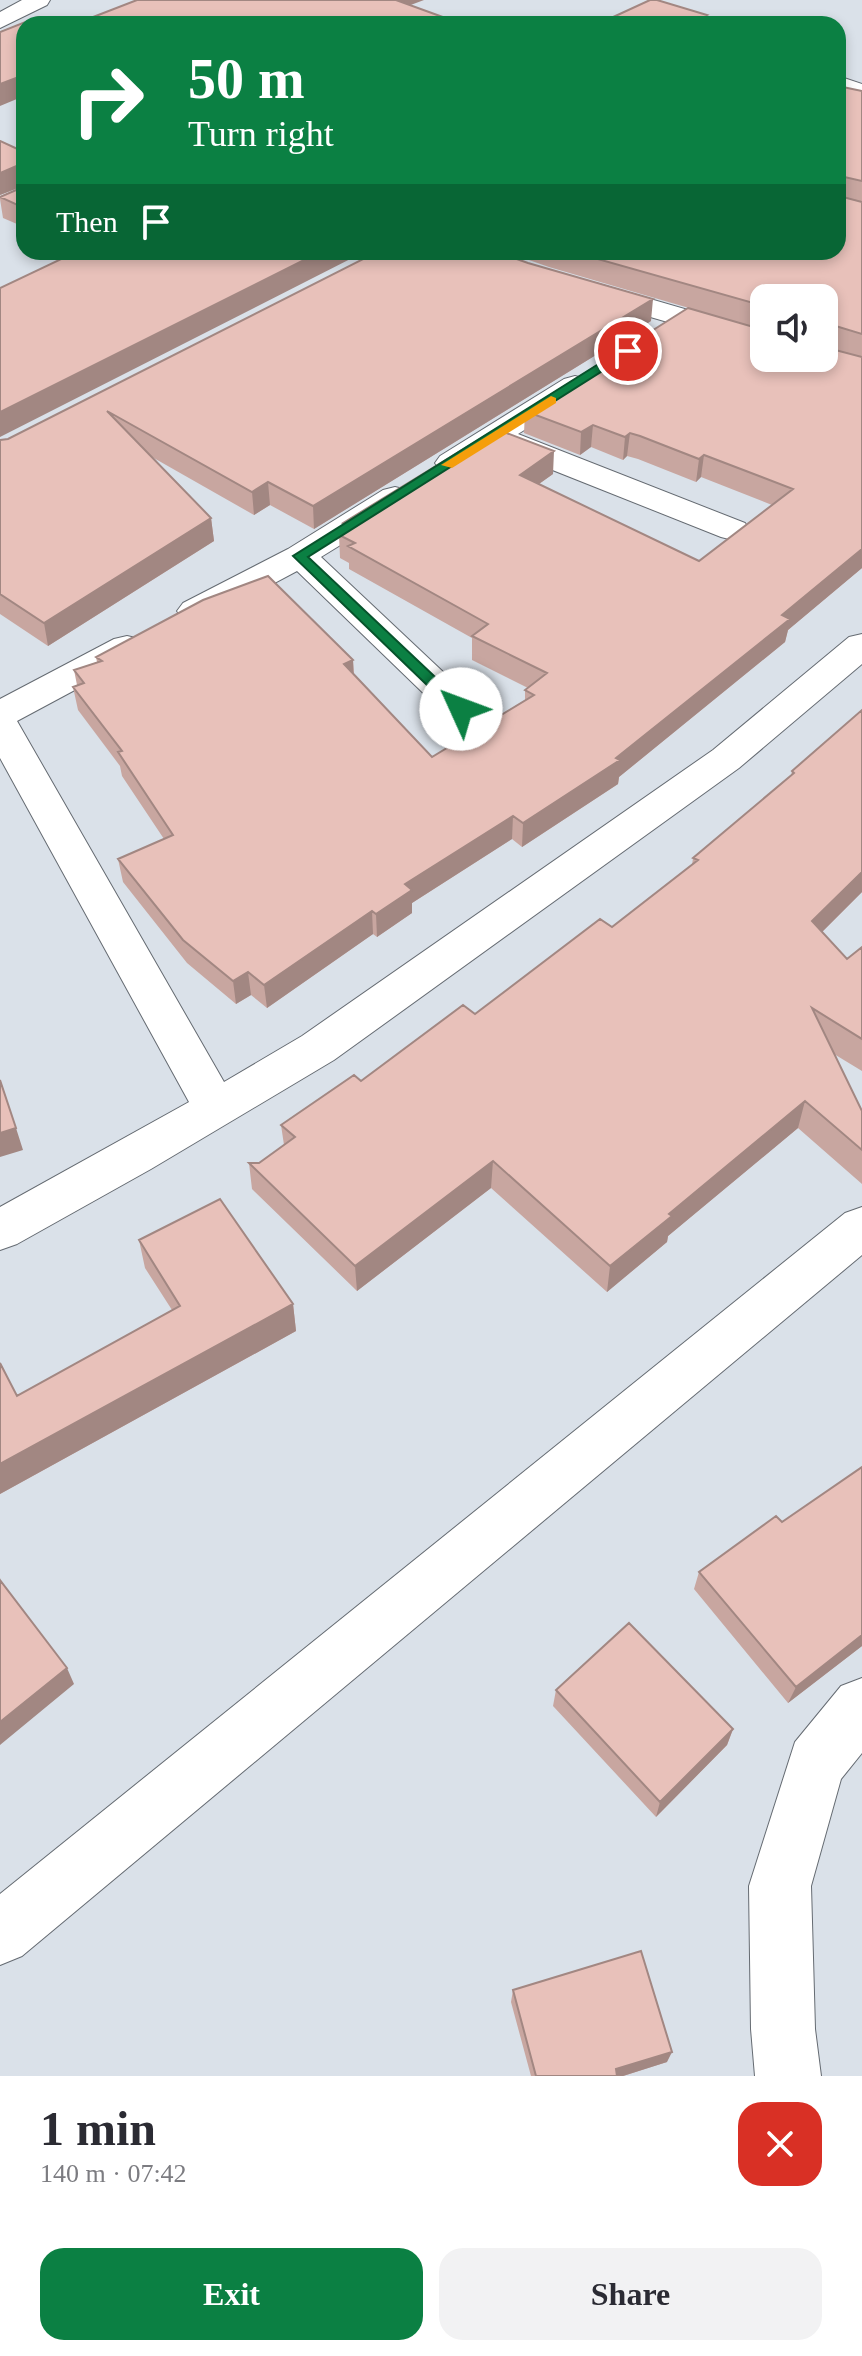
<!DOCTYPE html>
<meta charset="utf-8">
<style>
:root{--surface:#fff;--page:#f2f2f3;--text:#2b2b33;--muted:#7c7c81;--accent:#0b8043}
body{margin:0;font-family:Georgia,serif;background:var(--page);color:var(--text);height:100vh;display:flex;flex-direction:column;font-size:30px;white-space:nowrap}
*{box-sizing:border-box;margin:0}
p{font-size:26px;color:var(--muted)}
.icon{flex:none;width:44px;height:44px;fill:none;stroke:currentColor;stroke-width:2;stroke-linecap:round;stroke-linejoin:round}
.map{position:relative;height:2076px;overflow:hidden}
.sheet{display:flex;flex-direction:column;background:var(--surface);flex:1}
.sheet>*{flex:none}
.guide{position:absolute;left:16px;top:16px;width:830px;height:244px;border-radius:24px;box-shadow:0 4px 12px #0003;background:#0b8043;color:#fff;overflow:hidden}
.tools{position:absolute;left:750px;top:284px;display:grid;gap:16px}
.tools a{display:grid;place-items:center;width:88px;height:88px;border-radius:16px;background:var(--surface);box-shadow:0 4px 12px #0003;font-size:40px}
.pin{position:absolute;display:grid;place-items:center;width:68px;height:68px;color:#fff;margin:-34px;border:4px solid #fff;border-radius:50%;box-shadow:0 2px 8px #0007}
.me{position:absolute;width:88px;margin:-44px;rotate:313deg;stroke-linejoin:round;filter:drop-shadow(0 0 6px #0008)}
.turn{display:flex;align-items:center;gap:28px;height:168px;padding:0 40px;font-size:36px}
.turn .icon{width:104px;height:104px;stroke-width:2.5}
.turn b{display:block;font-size:56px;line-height:68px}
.then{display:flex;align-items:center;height:76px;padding:0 40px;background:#0003;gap:16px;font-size:30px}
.round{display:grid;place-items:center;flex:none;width:84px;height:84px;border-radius:24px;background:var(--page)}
.summary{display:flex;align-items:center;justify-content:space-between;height:136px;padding:0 40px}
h1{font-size:48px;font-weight:700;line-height:60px}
.cta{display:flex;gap:16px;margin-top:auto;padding:16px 40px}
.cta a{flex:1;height:92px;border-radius:24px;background:var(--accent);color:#fff;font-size:32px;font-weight:700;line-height:92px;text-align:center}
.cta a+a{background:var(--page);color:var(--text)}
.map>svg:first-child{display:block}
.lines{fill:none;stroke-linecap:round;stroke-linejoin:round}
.minor-casing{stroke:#656b72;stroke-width:2}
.minor{fill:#fff;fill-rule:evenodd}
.wall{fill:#c8a6a0}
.shaded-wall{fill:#a28782}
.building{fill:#e8c1ba;stroke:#a28782;stroke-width:2}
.route{fill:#0b8043;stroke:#07532c;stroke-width:2}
.slow{fill:#f59e0b}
</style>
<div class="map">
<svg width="862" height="2076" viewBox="0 0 862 2076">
<rect width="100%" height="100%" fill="#dae1e9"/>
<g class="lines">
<g class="minor-casing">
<path id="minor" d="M22 0H50L47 5 0 28V12Z
M838 76 862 84V99L838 91Z
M595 283 764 332V350L585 298 581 292 585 286Z
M575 376 586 379 590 385 586 391 518 434 745 523 750 530 745 537 733 540 721 537 497 448C478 460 462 475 440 470L435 463 440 456 564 379Z
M395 487 407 490 411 497 407 504 321 557 474 701 480 709 474 717 461 721 448 717 297 571 207 619 195 622 183 619 177 611 183 603 288 549 383 490Z
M862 634V664L739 768 334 1060 151 1169 17 1244 0 1250V1207L189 1102 0 758V699L114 639 127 636 140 639 145 647 140 655 17 721 224 1082 302 1036 713 750 849 637Z
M862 1207V1255L22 1956 0 1965V1894L845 1213Z
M862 1678V1753L841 1779 811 1886 815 2029 821 2076H755L751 2029 749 1886 795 1742 841 1686Z"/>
</g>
<use href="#minor" class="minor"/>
</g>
<path class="wall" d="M838 86 862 91V568L788 630 785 642 619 777 618 784 522 847 512 839 412 903V913L377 937 373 934 267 1008 251 995 236 1004 187 963 123 882 118 859 164 839 122 776 120 766 78 710 73 687 77 685 74 670 97 662 96 657 353 660 354 674 432 757 525 700V690L528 688 472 660V638L349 569V563L340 558 339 535 344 532 343 523 553 474 539 484 699 561 772 505 701 477 696 482 638 459 627 456 623 460 591 447 580 455 524 433 525 411 824 358 764 298V330L549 267 506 252H838Z
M24 152V227L3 218 0 199V196L23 187V186L0 195Z
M377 252 651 321 314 529 270 505 254 515 152 457 211 518 214 541 48 646 0 614V440L8 439Z
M862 710V892L822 932 847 959 862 947V1071L834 1054 862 1150V1184L798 1128 668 1236 667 1242 607 1292 491 1188 357 1291 252 1189 249 1163H259L284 1145 281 1125 361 1081 475 1014 612 927 692 865 693 858 791 776 792 771Z
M139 1240 293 1304 296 1331 0 1494V1363L17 1396 172 1310 145 1268Z
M699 1572 862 1646 788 1703 694 1589Z
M556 1690 733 1729 727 1745 656 1817 553 1706Z
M513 1990 667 2062 623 2076H531L511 2002Z"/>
<path class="shaded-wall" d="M384 0H424L384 15Z
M707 15 706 24H690Z
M24 75V96L0 106V84Z
M19 165 23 186 0 195V173Z
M320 252H364L0 437V412Z
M653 299 651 321 314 529 313 506Z
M829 324 825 346 824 348V333Z
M593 425 591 447 580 455 581 432Z
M630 433 627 456 623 460 625 437Z
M554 451 553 474 519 498 520 475Z
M704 455 701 477 696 482 699 459Z
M268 482 270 505 254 515 252 492Z
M211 518 214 541 48 646 44 623Z
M862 549V568L788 630 785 642 619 777 618 784 522 847 523 823 616 758 782 615Z
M353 660 354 684 344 664Z
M513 816 512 839 412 903V913L377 937 376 914 405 884Z
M862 872V892L805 949 812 921Z
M372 911 373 934 267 1008 264 985Z
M248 972 251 995 236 1004 233 981Z
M805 1101 798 1128 668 1236 667 1242 607 1292 610 1266 669 1214Z
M16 1128 23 1150 0 1157V1133Z
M493 1161 491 1188 357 1291 355 1266Z
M293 1304 296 1331 0 1494V1464Z
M862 1635V1646L788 1703 796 1687Z
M67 1668 74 1684 0 1745V1722Z
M733 1729 727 1745 656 1817 660 1802Z
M672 2052 667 2062 623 2076H613L616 2069Z"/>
<path class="building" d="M137 0H396L462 24H75Z
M650 0H657L707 15 690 24H598Z
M38 17 53 24H24V75L0 84V32Z
M838 86 862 91V181L840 176 839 196 862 202V334L829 324 824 333V298H764V306L573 252H838Z
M0 141 24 152V208L0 197 23 187V168L19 165 0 173Z
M76 252H320L0 412V288Z
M377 252H497L528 263 653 299 313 506 268 482 252 492 107 411 211 518 44 623 0 594V440L8 439Z
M688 308 764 330V358H824V347L862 357V549L782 615 790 619 616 758 620 760 523 823 513 816 405 884 412 890 376 914 372 911 264 985 248 972 233 981 183 940 118 859 173 835 118 752 122 751 73 687 84 683 74 670 102 661 96 657 203 600 268 576 353 660 344 664 432 757 534 695 525 690 547 673 472 636 488 624 348 546 355 543 339 535 352 527 343 523 496 429 554 451 520 475 699 561 793 489 704 455 699 459 640 436 630 433 625 437 593 425 581 432 525 411Z
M862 710V872L812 921 847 959 862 947V1039L812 1008 862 1111V1150L805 1101 669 1214 672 1216 610 1266 493 1161 355 1266 249 1163H259L295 1137 281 1125 354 1075 361 1081 463 1005 475 1014 600 919 612 927 698 860 693 858 794 773 792 771Z
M0 1080 16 1128 0 1133Z
M220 1199 293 1304 0 1464V1363L17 1396 180 1306 139 1240Z
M862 1467V1635L796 1687 699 1572 776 1516 782 1522Z
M0 1580 67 1668 0 1722Z
M629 1623 733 1729 660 1802 556 1690Z
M641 1951 672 2052 616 2069 617 2076H536L513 1990Z"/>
<path class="route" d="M624 348 634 351 308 557 469 709 467 713H456L293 556Z"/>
<path class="slow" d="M551 396 556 398V403L452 468 441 465Z"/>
</svg>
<div class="tools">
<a><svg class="icon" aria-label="sound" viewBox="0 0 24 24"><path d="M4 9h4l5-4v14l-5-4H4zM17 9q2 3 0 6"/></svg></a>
</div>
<div class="pin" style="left:628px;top:351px;background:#d93025"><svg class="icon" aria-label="arrive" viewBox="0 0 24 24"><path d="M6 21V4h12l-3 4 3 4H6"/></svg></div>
<svg class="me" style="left:461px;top:709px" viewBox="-20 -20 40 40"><circle r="19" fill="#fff"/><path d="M0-13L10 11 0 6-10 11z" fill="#0b8043"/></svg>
<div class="guide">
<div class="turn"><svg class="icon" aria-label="right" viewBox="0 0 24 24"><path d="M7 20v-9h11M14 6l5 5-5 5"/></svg><div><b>50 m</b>Turn right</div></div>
<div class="then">Then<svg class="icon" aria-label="arrive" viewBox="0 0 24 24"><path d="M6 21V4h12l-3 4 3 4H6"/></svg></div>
</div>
</div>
<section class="sheet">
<div class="summary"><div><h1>1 min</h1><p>140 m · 07:42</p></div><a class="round" style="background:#d93025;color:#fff"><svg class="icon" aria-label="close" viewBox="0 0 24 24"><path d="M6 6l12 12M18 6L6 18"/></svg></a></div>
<div class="cta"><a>Exit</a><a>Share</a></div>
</section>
